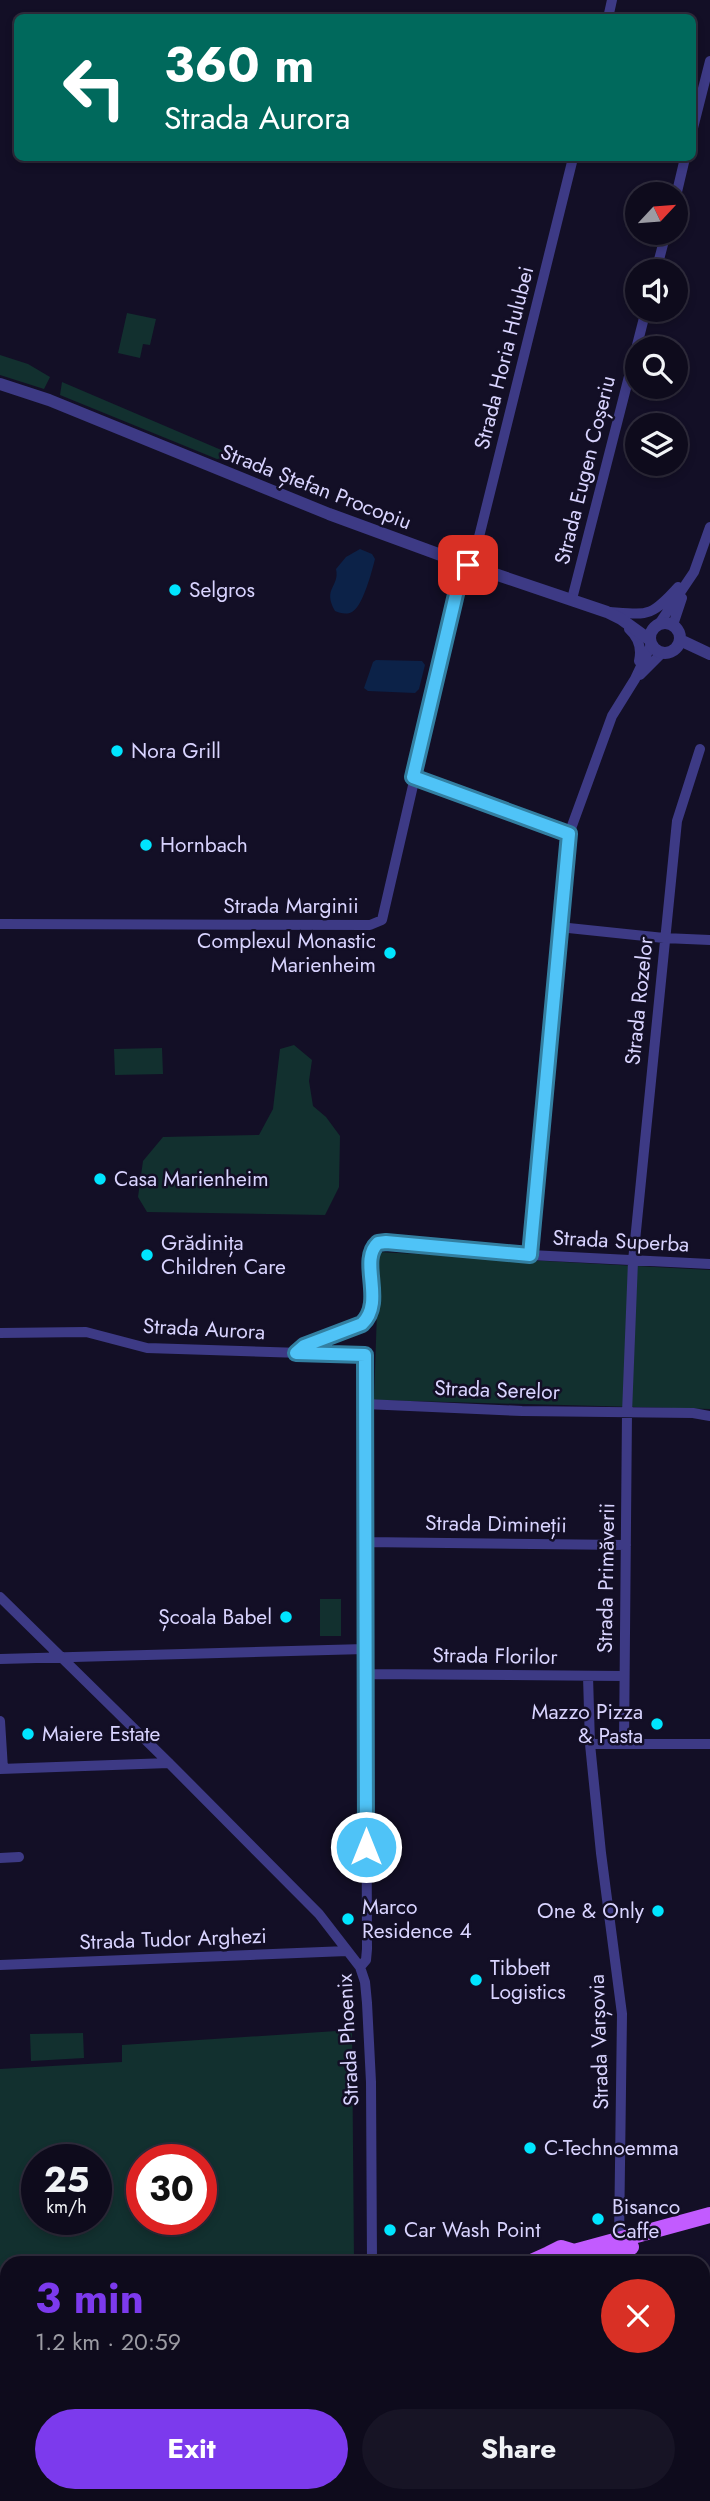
<!DOCTYPE html>
<meta charset="utf-8">
<style>
:root{--surface:#0e0b1c;--page:#171425;--text:#f1f3f6;--muted:#9b9ba3;--line:#2e2b3b;--accent:#7c3aed}
body{margin:0;font-family:Jost,sans-serif;background:var(--page);color:var(--text);height:100vh;display:flex;flex-direction:column;font-size:26px;white-space:nowrap}
*{box-sizing:border-box;margin:0}
p{font-size:23px;color:var(--muted)}
.icon{flex:none;width:38px;height:38px;fill:none;stroke:currentColor;stroke-width:2;stroke-linecap:round;stroke-linejoin:round}
.map{position:relative;flex:1;overflow:hidden}
.sheet{position:absolute;left:0px;top:2256px;width:710px;height:247px;display:flex;flex-direction:column;background:var(--surface);border-radius:21px 21px 0 0;box-shadow:0 4px 10px #0003,0 0 0 2px var(--line)}
.sheet>*{flex:none}
.hud{position:absolute;left:14px;top:14px;width:682px;height:147px;border-radius:10px;box-shadow:0 4px 10px #0003,0 0 0 2px var(--line);background:#00695c;color:#fff;overflow:hidden}
.needle{width:46px;rotate:64deg}
.controls{position:absolute;left:625px;top:182px;display:grid;gap:14px}
.controls a{display:grid;place-items:center;width:63px;height:63px;border-radius:50%;background:var(--surface);box-shadow:0 4px 10px #0003,0 0 0 2px var(--line);font-size:35px}
.speed{position:absolute;left:21px;top:2144px;display:flex;gap:14px;font-size:35px;font-weight:700;text-align:center}
.speed>*{display:grid;place-content:center;width:91px;height:91px;border-radius:50%;background:var(--surface);box-shadow:0 4px 10px #0003,0 0 0 2px var(--line);line-height:1}
.speed small{font-size:18px;font-weight:400}
.speed .limit{border:10px solid #d22;background:#fff;color:#111}
.pin{position:absolute;display:grid;place-items:center;width:60px;height:60px;color:#fff;margin:-30px;border-radius:14px;box-shadow:0 4px 10px #0006}
.me{position:absolute;width:77px;margin:-38px;rotate:0deg;stroke-linejoin:round;filter:drop-shadow(0 0 5px #0008)}
.turn{display:flex;align-items:center;gap:24px;height:147px;padding:0 35px;font-size:32px}
.turn .icon{width:91px;height:91px;stroke-width:2.5}
.turn b{display:block;font-size:49px;line-height:60px}
.round{display:grid;place-items:center;flex:none;width:74px;height:74px;border-radius:37px;background:var(--page)}
.headline{display:flex;align-items:center;justify-content:space-between;height:119px;padding:0 35px}
h1{font-size:42px;font-weight:700;line-height:52px;color:var(--accent)}
.cta{display:flex;gap:14px;margin-top:auto;padding:14px 35px}
.cta a{flex:1;height:80px;border-radius:42px;background:var(--accent);color:#fff;font-size:28px;font-weight:700;line-height:80px;text-align:center}
.cta a+a{background:var(--page);color:var(--text)}
.map>svg:first-child{display:block}
.green{fill:#12302f;fill-rule:evenodd}
.water{fill:#0c2248}
.lines{fill:none;stroke-linecap:round;stroke-linejoin:round}
.minor{stroke:#3d3a85;stroke-width:10}
.tertiary{stroke:#3d3a85;stroke-width:12}
.secondary{stroke:#6f6bff;stroke-width:14}
.primary{stroke:#c25bff;stroke-width:16}
.route-casing{stroke:#337fa1;stroke-width:18}
.route{stroke:#4fc3f7;stroke-width:12}
.poi-dot{fill:#00e5ff;stroke:#130f26;stroke-width:2.5}
.labels{text-anchor:middle;dominant-baseline:central;stroke-width:5;stroke-linejoin:round;paint-order:stroke}
.street-label{font-size:21px;fill:#d9d4ff;stroke:#130f26}
.poi-label{font-size:21px;fill:#d9d4ff;stroke:#130f26;text-anchor:start}
</style>
<div class="map">
<svg width="710" height="2501" viewBox="0 0 710 2501">
<rect width="100%" height="100%" fill="#130f26"/>
<path class="green" d="M127 313 156 319 150 345 143 344 140 358 118 353Z
M0 355 28 364 50 377 44 389 0 375Z
M62 382 226 452 223 458 217 459 60 395Z
M294 1045 312 1060 309 1081 313 1106 326 1117 340 1136 339 1187 325 1215 147 1212 138 1197 143 1161 163 1137 259 1135 273 1109 280 1049Z
M162 1048 163 1074 115 1075 114 1049Z
M379 1252 710 1270V1409L374 1400Z
M320 1599H341V1636H320Z
M352 2030 354 2263H7V2370L0 2372V2069L122 2062V2045ZM37 2160H96V2219H37ZM142 2160H201V2219H142Z
M83 2033 84 2058 31 2061 30 2034Z"/>
<path class="water" d="M360 549 372 554 375 559C372 571 363 606 352 612 346 615 340 613 335 611 322 588 340 587 336 569L346 557Z
M376 660 422 661 425 665 419 689 415 693 368 691 364 688 373 662Z"/>
<g class="lines">
<path class="minor" d="M608 18 612 0
M693 128 710 61
M676 196 685 158
M656 271 666 233
M572 599 646 310
M610 612C649 615 651 617 678 587
M659 624 694 572 710 527
M673 625 682 598
M629 629C639 638 642 648 639 661
M640 675 662 653
M413 777 569 834
M0 924 370 925 382 920 462 573 474 557 573 158
M559 927 664 938 710 940
M530 1255 569 834 612 716 635 679 651 645
M0 1333 86 1332 147 1348 365 1355 367 1949 366 1960 360 1967
M296 1353 304 1346 362 1324C380 1307 372 1276 371 1253L375 1246 382 1242 530 1255 710 1264
M365 1404 522 1411 693 1413 710 1416
M365 1542 626 1545
M0 1597 169 1763 319 1914 360 1967 365 1982 367 2003 371 2082 372 2263
M0 1659 365 1649
M365 1674 624 1676
M588 1676 590 1744 601 1853 622 2014 619 2240
M0 1721 3 1769
M590 1744H710
M624 1744 627 1413 633 1261 677 821 700 749
M0 1769 169 1763
M0 1858 19 1857
M0 1965 347 1951
M0 2459H7"/>
<path class="tertiary" d="M0 384 49 400 329 514 468 565 607 612 621 619 650 640
M650 638a15 15 0 1 1 30 0a15 15 0 1 1-30 0Z
M680 640 710 654
M551 2501V2496"/>
<path class="secondary" d="M370 2501V2496"/>
<path class="primary" d="M574 2252 710 2215
M529 2263 549 2254
M544 2263 549 2254 561 2248 574 2252 580 2259
M592 2263 631 2247
M0 2378 7 2376"/>
</g>
<g class="lines">
<g class="route-casing">
<path id="route" d="M366 1847 365 1355 296 1353 304 1346 362 1324C386 1301 358 1261 378 1243L386 1242 530 1255 569 834 413 777 461 573 468 565"/>
</g>
<use href="#route" class="route"/>
</g>
<g class="poi-dot">
<circle cx="175" cy="590" r="7"/>
<circle cx="117" cy="751" r="7"/>
<circle cx="146" cy="845" r="7"/>
<circle cx="390" cy="953" r="7"/>
<circle cx="100" cy="1179" r="7"/>
<circle cx="147" cy="1255" r="7"/>
<circle cx="286" cy="1617" r="7"/>
<circle cx="657" cy="1724" r="7"/>
<circle cx="28" cy="1734" r="7"/>
<circle cx="658" cy="1911" r="7"/>
<circle cx="348" cy="1919" r="7"/>
<circle cx="476" cy="1980" r="7"/>
<circle cx="530" cy="2148" r="7"/>
<circle cx="598" cy="2219" r="7"/>
<circle cx="390" cy="2230" r="7"/>
</g>
<g class="labels">
<g class="street-label">
<text transform="translate(504 358) rotate(-76)">Strada Horia Hulubei</text>
<text transform="translate(585 470) rotate(-76)">Strada Eugen Coșeriu</text>
<text transform="translate(316 487) rotate(21)">Strada Ștefan Procopiu</text>
<text x="291" y="906">Strada Marginii</text>
<text transform="translate(639 1001) rotate(-84)">Strada Rozelor</text>
<text transform="translate(621 1241) rotate(3)">Strada Superba</text>
<text transform="translate(204 1329) rotate(3)">Strada Aurora</text>
<text transform="translate(497 1390) rotate(2)">Strada Serelor</text>
<text transform="translate(496 1524) rotate(1)">Strada Dimineții</text>
<text transform="translate(606 1578) rotate(-89)">Strada Primăverii</text>
<text transform="translate(495 1656) rotate(1)">Strada Florilor</text>
<text transform="translate(173 1939) rotate(-2)">Strada Tudor Arghezi</text>
<text transform="translate(348 2040) rotate(-93)">Strada Phoenix</text>
<text transform="translate(599 2042) rotate(-92)">Strada Varșovia</text>
</g>
<g class="poi-label">
<text x="189" y="590">Selgros</text>
<text x="131" y="751">Nora Grill</text>
<text x="160" y="845">Hornbach</text>
<text x="376" y="941" text-anchor="end">Complexul Monastic<tspan x="376" dy="24">Marienheim</tspan></text>
<text x="114" y="1179">Casa Marienheim</text>
<text x="161" y="1243">Grădinița<tspan x="161" dy="24">Children Care</tspan></text>
<text x="272" y="1617" text-anchor="end">Școala Babel</text>
<text x="643" y="1712" text-anchor="end">Mazzo Pizza<tspan x="643" dy="24">&amp; Pasta</tspan></text>
<text x="42" y="1734">Maiere Estate</text>
<text x="362" y="1907">Marco<tspan x="362" dy="24">Residence 4</tspan></text>
<text x="644" y="1911" text-anchor="end">One &amp; Only</text>
<text x="490" y="1968">Tibbett<tspan x="490" dy="24">Logistics</tspan></text>
<text x="544" y="2148">C-Technoemma</text>
<text x="612" y="2207">Bisanco<tspan x="612" dy="24">Caffe</tspan></text>
<text x="404" y="2230">Car Wash Point</text>
</g>
</g>
</svg>
<div class="controls">
<a><svg class="needle" viewBox="-14 -14 28 28"><path d="M0-13l5 13h-10z" fill="#e53935"/><path d="M0 13l5-13h-10z" fill="#9b9ba3"/></svg></a>
<a><svg class="icon" aria-label="sound" viewBox="0 0 24 24"><path d="M4 9h4l5-4v14l-5-4H4zM17 9q2 3 0 6"/></svg></a>
<a><svg class="icon" aria-label="search" viewBox="0 0 24 24"><circle cx="10" cy="10" r="6"/><path d="M15 15l6 6"/></svg></a>
<a><svg class="icon" aria-label="layers" viewBox="0 0 24 24"><path d="M12 4l9 5-9 5-9-5zM3 14l9 5 9-5"/></svg></a>
</div>
<div class="speed"><div>25<small>km/h</small></div><div class="limit">30</div></div>
<div class="pin" style="left:468px;top:565px;background:#d93025"><svg class="icon" aria-label="arrive" viewBox="0 0 24 24"><path d="M6 21V4h12l-3 4 3 4H6"/></svg></div>
<svg class="me" style="left:366px;top:1847px" viewBox="-20 -20 40 40"><circle r="17" fill="#4fc3f7" stroke="#fff" stroke-width="3"/><path d="M0-11L8 9 0 5-8 9z" fill="#fff"/></svg>
<div class="hud">
<div class="turn"><svg class="icon" aria-label="left" viewBox="0 0 24 24"><path d="M17 20v-9H6M10 6l-5 5 5 5"/></svg><div><b>360 m</b>Strada Aurora</div></div>
</div>
<section class="sheet">
<div class="headline"><div><h1>3 min</h1><p>1.2 km · 20:59</p></div><a class="round" style="background:#d93025;color:#fff"><svg class="icon" aria-label="close" viewBox="0 0 24 24"><path d="M6 6l12 12M18 6L6 18"/></svg></a></div>
<div class="cta"><a>Exit</a><a>Share</a></div>
</section>
</div>
